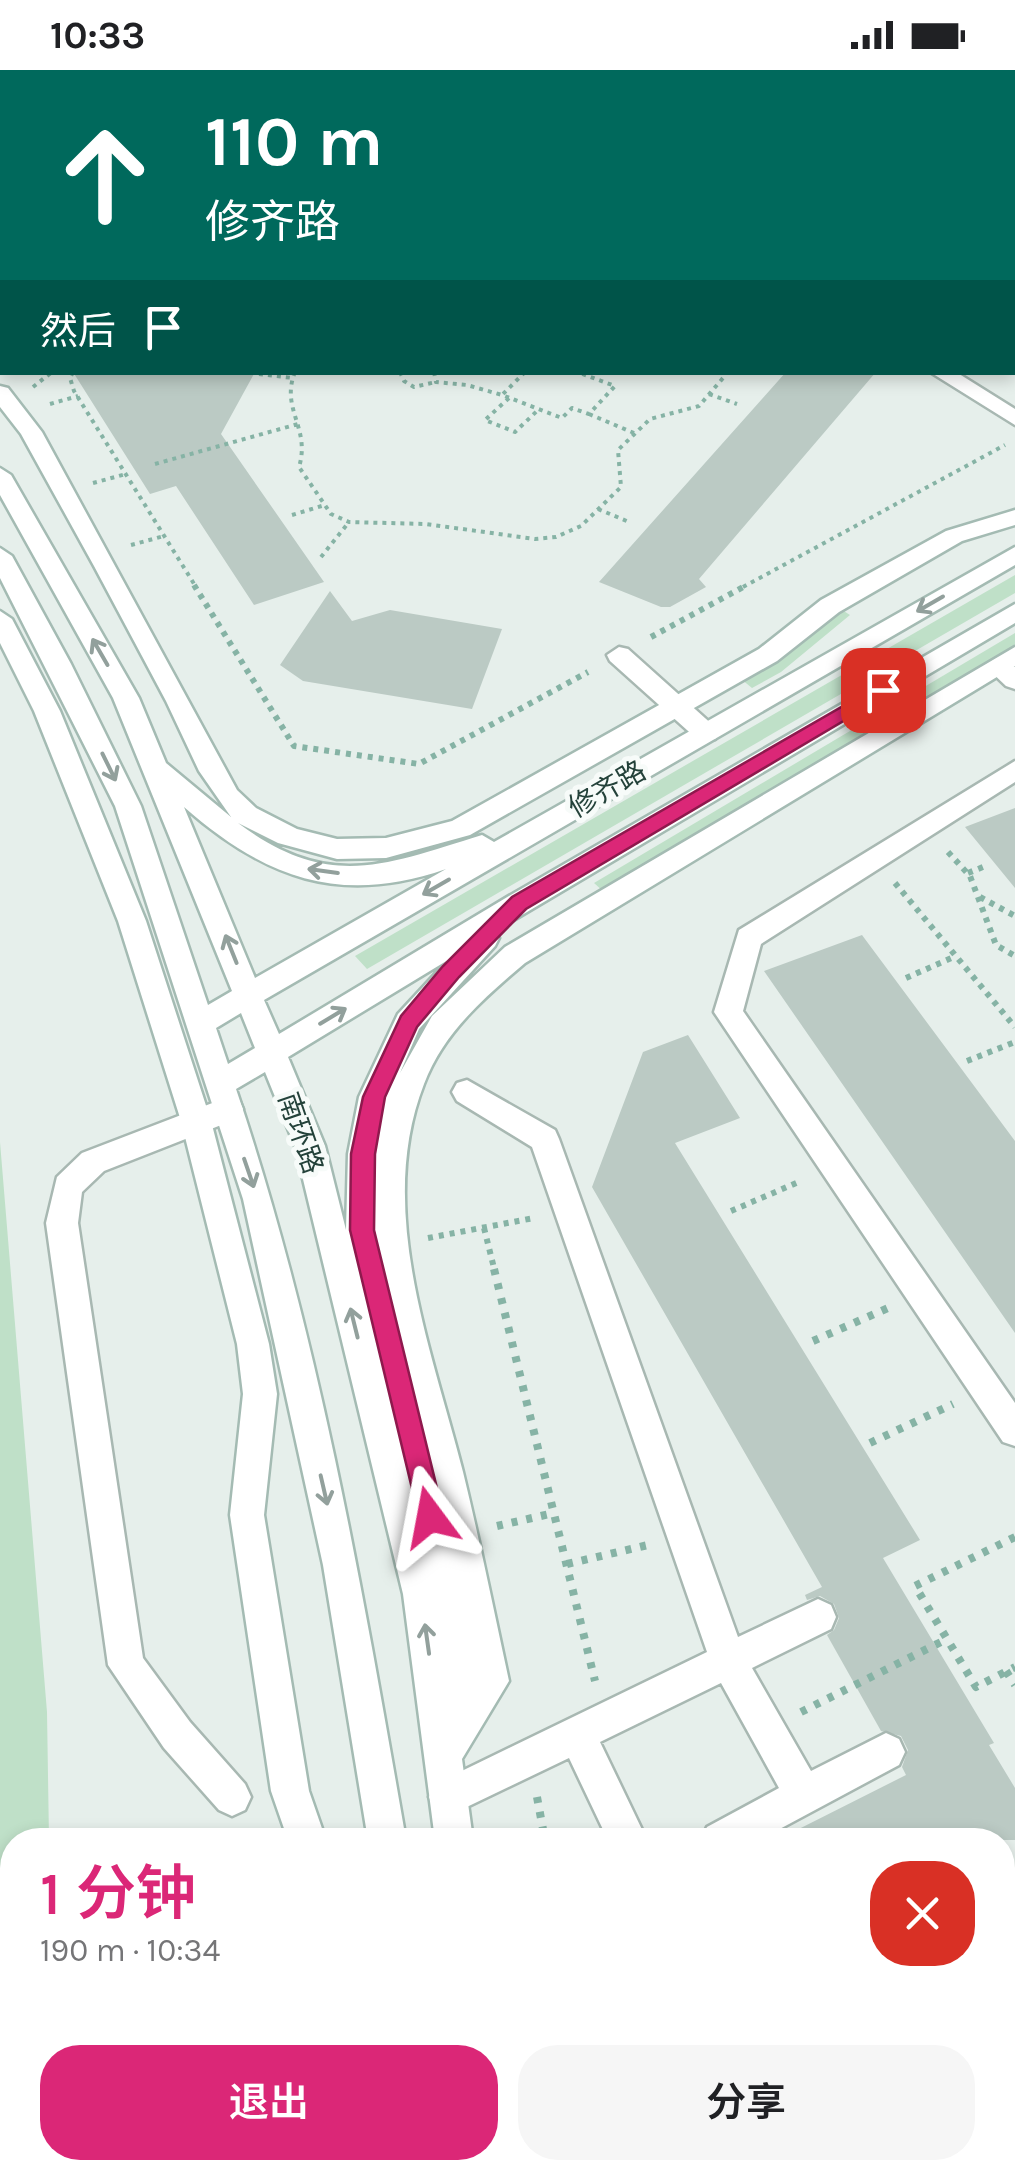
<!DOCTYPE html>
<html lang="zh">
<meta charset="utf-8">
<style>
:root{--surface:#fff;--page:#f6f6f6;--text:#202124;--muted:#757577;--accent:#db2777}
body{margin:0;font-family:Karla,"Noto Sans SC",sans-serif;background:var(--page);color:var(--text);height:100vh;display:flex;flex-direction:column;font-size:38px;white-space:nowrap}
*{box-sizing:border-box;margin:0}
p{font-size:32px;color:var(--muted)}
.icon{flex:none;width:55px;height:55px;fill:none;stroke:currentColor;stroke-width:2;stroke-linecap:round;stroke-linejoin:round}
.map{position:relative;flex:1;overflow:hidden}
.details{position:absolute;left:0px;top:1758px;width:1015px;height:352px;display:flex;flex-direction:column;background:var(--surface);border-radius:40px 40px 0 0;box-shadow:0 5px 15px #0003}
.details>*{flex:none}
.guide{position:absolute;left:0px;top:0px;width:1015px;height:305px;box-shadow:0 5px 15px #0003;background:#00695c;color:#fff;overflow:hidden}
.pin{position:absolute;display:grid;place-items:center;width:85px;height:85px;color:#fff;margin:-42px;border-radius:20px;box-shadow:0 5px 15px #0006}
.me{position:absolute;width:110px;margin:-55px;rotate:347deg;stroke-linejoin:round;filter:drop-shadow(0 0 8px #0008)}
.turn{display:flex;align-items:center;gap:35px;height:210px;padding:0 40px;font-size:45px}
.turn .icon{width:130px;height:130px;stroke-width:2.5}
.turn b{display:block;font-size:70px;line-height:85px}
.then{display:flex;align-items:center;height:95px;padding:0 40px;background:#0003;gap:20px;font-size:38px}
.round{display:grid;place-items:center;flex:none;width:105px;height:105px;border-radius:40px;background:var(--page)}
.head{display:flex;align-items:center;justify-content:space-between;height:170px;padding:0 40px}
h1{font-size:60px;font-weight:600;line-height:75px;color:var(--accent)}
.cta{display:flex;gap:20px;margin-top:auto;padding:20px 40px}
.cta a{flex:1;height:115px;border-radius:40px;background:var(--accent);color:#fff;font-size:40px;font-weight:600;line-height:115px;text-align:center}
.cta a+a{background:var(--page);color:var(--text)}
.status{display:flex;justify-content:space-between;align-items:center;height:70px;padding:0 50px;background:var(--surface);direction:ltr}
.status svg{height:28px;fill:currentColor}
.map>svg:first-child{display:block}
.green{fill:#bfe0c8}
.building{fill:#bbcac4}
.lines{fill:none;stroke-linecap:round;stroke-linejoin:round}
.street-casing{stroke:#a8b8b2;stroke-width:5}
.secondary-casing{stroke:#a4bbb3;stroke-width:5}
.path-far2{stroke:#86b3a5;stroke-width:4;stroke-dasharray:4 5;stroke-linecap:butt}
.path-far1{stroke:#86b3a5;stroke-width:6;stroke-dasharray:5 6;stroke-linecap:butt}
.path{stroke:#86b3a5;stroke-width:8;stroke-dasharray:6 9;stroke-linecap:butt}
.street{fill:#fff;fill-rule:evenodd}
.secondary{fill:#fff;fill-rule:evenodd}
.oneway{stroke:#92a09c}
.route{fill:#db2777;stroke:#8e194d;stroke-width:2.5}
.labels{text-anchor:middle;dominant-baseline:central;stroke-width:10;stroke-linejoin:round;paint-order:stroke}
.street-label{font-size:28px;fill:#24423a;stroke:#f7fbf9}
</style>
<div class="status"><b>10:33</b><svg viewBox="0 0 49 12"><path d="M0 12V9h3v3zM5 12V6h3v6zM10 12V3h3v9zM15 12V0h3v12zM26 1h20v11H26zM47 4h2v5h-2z"/></svg></div>
<div class="map">
<svg width="1015" height="2109" viewBox="0 0 1015 2109">
<rect width="100%" height="100%" fill="#e6efeb"/>
<path class="green" d="M1015 505V523L367 899 355 886Z
M839 538 850 545 781 602 752 618 741 609Z
M1015 563V577L604 822 594 813Z
M0 1072 47 1642 49 1770H12V2098H54V2109H0Z"/>
<path class="building" d="M73 302H255L221 364 324 512 254 535 176 416 150 424Z
M786 302H876L699 509 706 517 670 537H661L599 512Z
M330 521 352 551 390 540 502 559 472 639 303 611 280 595Z
M1015 738V818L965 757Z
M862 865 1015 1071V1263L764 901Z
M688 965 740 1048 675 1073 920 1470 883 1488 994 1673 989 1675 1015 1718V1770H777L906 1705 902 1697 908 1680 901 1666 881 1661 827 1565 834 1560 839 1548 834 1534 820 1526 807 1530 805 1525 822 1517 592 1117 643 982Z"/>
<g class="lines">
<g class="street-casing">
<path id="street" d="M930 302H956L1015 339V355Z
M619 577 628 579 715 657 719 663 715 669H697L610 591 607 585Z
M997 588 1015 597V619L1006 616 985 596Z
M1015 691V712L761 874 743 941 1015 1333V1376L1003 1372 714 942 739 860Z
M467 1010 555 1060 559 1069 738 1567 818 1529 831 1535 836 1547 831 1559 752 1598 811 1701 886 1663 899 1669 905 1682 899 1695 759 1770H701L707 1757 779 1718 721 1613 600 1672 647 1770H608L569 1688 448 1746 435 1740 429 1727 435 1714 707 1582 532 1077 457 1031 452 1022 457 1013Z
M228 1027 239 1030 243 1039 239 1048 104 1101 82 1122 78 1153 143 1588 190 1652 245 1714 251 1727 245 1740 232 1746 219 1740 164 1678 108 1595 46 1153 57 1107 82 1083Z
M777 2098H819L820 2109H778Z"/>
</g>
<g class="secondary-casing">
<path id="secondary" d="M807 0H837L838 2H809Z
M854 0H884L885 2H856Z
M1012 27H1015V39L1012 38Z
M0 316 8 318 42 362 237 720 256 738 297 759 337 769 386 768 452 751 759 579 821 530 946 461 1015 440V455L962 471 839 542 777 591 470 765 386 788 337 789 278 773 238 753C329 821 385 795 482 765L494 772 1015 477V495L264 930 279 964 509 826 1015 534V553L495 861 499 868 495 876 419 959 400 1003 432 946 505 877 1015 577V596L525 893C484 928 443 963 424 1014 375 1139 432 1280 463 1402 480 1472 494 1541 509 1611L462 1689 473 1770H435L403 1524 295 1076 265 1002 236 1019C318 1262 362 1517 406 1770H368L323 1495 243 1129 115 736 0 508V478L12 486 71 594 141 736 208 935 232 921 113 628 0 425V398L11 405 139 628 166 693 231 747 199 701 166 631 94 496 21 364 0 337ZM184 737C265 808 340 836 446 799L255 908ZM448 890 398 944 359 1027 348 1084 346 1160 325 1076 288 987ZM241 943 255 978 228 994 216 958Z
M0 541 12 549 60 641 146 851 211 1051 269 1274 277 1324 264 1445 309 1721 326 1770H288L271 1721 230 1445 243 1324 237 1274 181 1051 118 851 34 641 0 573Z
M350 2098H392V2109H350Z
M400 2098H442L443 2109H401Z
M478 2098H520L521 2109H479Z"/>
</g>
<path class="path-far2" d="M913 0 925 2
M951 0 962 2
M420 2H433
M0 186 2 211
M73 302 70 308 74 321 196 517
M295 302C280 339 311 358 299 397L331 444 349 452 426 454 535 469 556 467 581 456 621 417 618 380 650 349 699 336 723 308 720 302
M400 302 404 311 414 317 436 312
M434 302 436 312 467 315 502 325
M525 302 502 325 562 348 572 338 589 344 615 316 577 302
M259 304 293 308
M33 317 52 302
M709 324 737 334
M509 328 485 350 515 362 539 339
M50 334 78 326
M589 344 634 363
M155 394 298 354
M93 413 126 404
M598 439 629 452
M292 445 325 435
M131 475 164 466
M321 487 349 452
M743 517 1005 375"/>
<path class="path-far1" d="M194 515 294 676 419 694 588 602
M651 567 747 515
M948 782 970 806 996 875 1015 886
M968 803 988 795
M895 813 1015 957
M980 827 1015 846
M906 908 956 886
M967 991 1015 972
M731 1141 801 1111
M484 1158 495 1202
M428 1168 534 1148"/>
<path class="path" d="M494 1199 595 1611
M813 1271 888 1238
M870 1373 953 1334
M497 1456 554 1443
M1015 1467 915 1516 976 1617 1015 1597
M567 1494 648 1475
M1006 1601 1015 1615
M801 1642 947 1569
M537 1727 545 1770
M599 2098 600 2109
M689 2098 690 2109"/>
<use href="#street" class="street"/>
<use href="#secondary" class="secondary"/>
</g>
<defs><path id="oneway-shaft" d="M-6 0H5M1.5-3L5.5 0L1.5 3" fill="none" stroke-width="1.6" stroke-linecap="round" stroke-linejoin="round" transform="scale(2.5)"/></defs>
<g class="oneway">
<use href="#oneway-shaft" transform="translate(930 534) rotate(150)"/>
<use href="#oneway-shaft" transform="translate(100 582) rotate(-120)"/>
<use href="#oneway-shaft" transform="translate(109 697) rotate(64)"/>
<use href="#oneway-shaft" transform="translate(323 801) rotate(-172)"/>
<use href="#oneway-shaft" transform="translate(436 817) rotate(150)"/>
<use href="#oneway-shaft" transform="translate(231 879) rotate(-112)"/>
<use href="#oneway-shaft" transform="translate(333 946) rotate(-31)"/>
<use href="#oneway-shaft" transform="translate(249 1103) rotate(71)"/>
<use href="#oneway-shaft" transform="translate(354 1253) rotate(-104)"/>
<use href="#oneway-shaft" transform="translate(324 1420) rotate(77)"/>
<use href="#oneway-shaft" transform="translate(427 1569) rotate(-98)"/>
</g>
<path class="route" d="M883 613 892 620 889 624 526 839 459 907 417 957 385 1027 375 1084 374 1160 444 1447 440 1456 430 1459 421 1456 350 1160 351 1084 363 1027 401 946 443 896 512 827Z"/>
<g class="labels">
<g class="street-label">
<text transform="translate(607 719) rotate(-30)">修齐路</text>
<text transform="translate(301 1063) rotate(71)">南环路</text>
</g>
</g>
</svg>
<div class="pin" style="left:883px;top:620px;background:#d93025"><svg class="icon" aria-label="arrive" viewBox="0 0 24 24"><path d="M6 21V4h12l-3 4 3 4H6"/></svg></div>
<svg class="me" style="left:430px;top:1447px" viewBox="-20 -20 40 40"><path d="M0-17L14 15 0 8-14 15z" fill="#db2777" stroke="#fff" stroke-width="4"/></svg>
<div class="guide">
<div class="turn"><svg class="icon" aria-label="ahead" viewBox="0 0 24 24"><path d="M12 20V5M6 11l6-6 6 6"/></svg><div><b>110 m</b>修齐路</div></div>
<div class="then">然后<svg class="icon" aria-label="arrive" viewBox="0 0 24 24"><path d="M6 21V4h12l-3 4 3 4H6"/></svg></div>
</div>
<section class="details">
<div class="head"><div><h1>1 分钟</h1><p>190 m · 10:34</p></div><a class="round" style="background:#d93025;color:#fff"><svg class="icon" aria-label="close" viewBox="0 0 24 24"><path d="M6 6l12 12M18 6L6 18"/></svg></a></div>
<div class="cta"><a>退出</a><a>分享</a></div>
</section>
</div>
